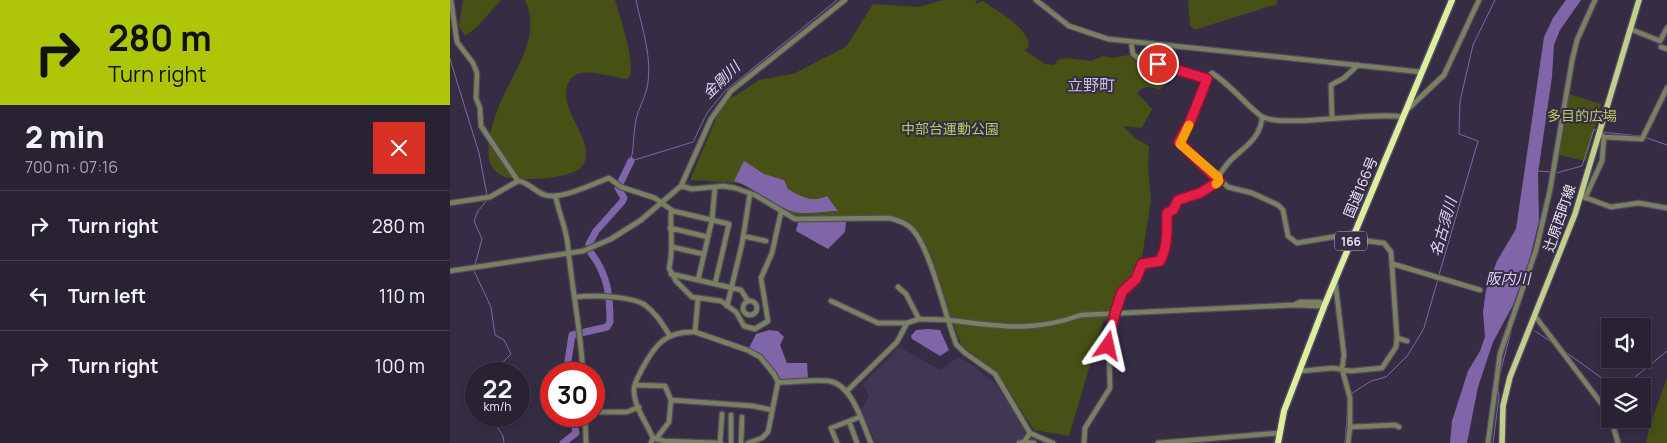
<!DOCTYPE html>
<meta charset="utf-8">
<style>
:root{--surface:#282233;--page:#302a3b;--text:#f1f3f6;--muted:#a5a4ac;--line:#443f4e}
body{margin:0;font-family:Manrope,"Noto Sans JP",sans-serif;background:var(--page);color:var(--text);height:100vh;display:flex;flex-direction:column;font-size:19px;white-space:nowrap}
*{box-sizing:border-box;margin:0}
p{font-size:16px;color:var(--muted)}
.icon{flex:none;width:28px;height:28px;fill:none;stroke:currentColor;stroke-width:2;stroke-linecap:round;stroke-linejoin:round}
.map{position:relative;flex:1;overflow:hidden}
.sheet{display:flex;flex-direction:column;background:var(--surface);width:450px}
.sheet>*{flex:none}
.guide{background:#afc507;color:#111;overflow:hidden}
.controls{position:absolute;left:1151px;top:318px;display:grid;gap:10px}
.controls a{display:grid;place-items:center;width:50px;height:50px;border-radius:0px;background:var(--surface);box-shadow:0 2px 8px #0003,0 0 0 1px var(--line);font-size:25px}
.speed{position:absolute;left:15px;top:362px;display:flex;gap:10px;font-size:25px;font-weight:700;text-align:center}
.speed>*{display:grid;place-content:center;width:65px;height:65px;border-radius:50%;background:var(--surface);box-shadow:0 2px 8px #0003,0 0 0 1px var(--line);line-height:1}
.speed small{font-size:12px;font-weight:400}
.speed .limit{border:8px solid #d22;background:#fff;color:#111}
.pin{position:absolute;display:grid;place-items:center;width:42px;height:42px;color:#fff;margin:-21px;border:2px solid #fff;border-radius:50%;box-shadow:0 1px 5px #0007}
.me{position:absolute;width:55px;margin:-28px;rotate:11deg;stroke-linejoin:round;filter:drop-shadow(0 0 4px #0008)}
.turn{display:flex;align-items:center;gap:18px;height:105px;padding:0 25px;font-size:22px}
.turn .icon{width:65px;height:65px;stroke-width:2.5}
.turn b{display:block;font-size:35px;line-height:42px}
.round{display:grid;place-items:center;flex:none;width:52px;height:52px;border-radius:0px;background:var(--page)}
.summary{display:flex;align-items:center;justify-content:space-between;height:85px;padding:0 25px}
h1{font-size:30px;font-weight:800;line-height:38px}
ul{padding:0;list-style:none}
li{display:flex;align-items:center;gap:15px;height:70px;padding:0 25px;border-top:1px solid var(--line)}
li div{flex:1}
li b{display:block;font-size:19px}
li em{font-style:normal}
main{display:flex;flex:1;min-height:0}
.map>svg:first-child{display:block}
.built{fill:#413753}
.green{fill:#475115}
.water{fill:#8065a8}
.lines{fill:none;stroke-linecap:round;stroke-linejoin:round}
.stream{stroke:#8065a8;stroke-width:1}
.river{stroke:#8065a8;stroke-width:7}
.minor-casing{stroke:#534a60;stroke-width:7}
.major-casing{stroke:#534a60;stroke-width:8}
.highway-casing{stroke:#534a60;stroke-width:9}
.minor{stroke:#7a8161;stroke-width:4.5}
.major{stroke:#c1cf8c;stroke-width:5.5}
.highway{stroke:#ddee9d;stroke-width:6}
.route-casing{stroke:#92132f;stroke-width:12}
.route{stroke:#e11d48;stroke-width:9}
.slow{stroke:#f59e0b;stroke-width:9}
.labels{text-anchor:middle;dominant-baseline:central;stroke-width:4;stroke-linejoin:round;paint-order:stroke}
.shield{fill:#362d44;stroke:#b4aebf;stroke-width:1}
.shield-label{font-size:12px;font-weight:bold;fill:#eae5f4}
.park-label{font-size:14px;fill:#b9cc61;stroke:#362d44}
.street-label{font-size:14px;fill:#eae5f4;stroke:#362d44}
.water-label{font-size:15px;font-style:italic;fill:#dfd1f8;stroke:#362d44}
.quarter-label{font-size:16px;fill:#c8bedb;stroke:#362d44}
</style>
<main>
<section class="sheet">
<div class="guide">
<div class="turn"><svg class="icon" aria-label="right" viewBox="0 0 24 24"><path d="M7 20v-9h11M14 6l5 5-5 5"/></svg><div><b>280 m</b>Turn right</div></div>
</div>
<div class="summary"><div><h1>2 min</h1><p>700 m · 07:16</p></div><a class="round" style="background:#d93025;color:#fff"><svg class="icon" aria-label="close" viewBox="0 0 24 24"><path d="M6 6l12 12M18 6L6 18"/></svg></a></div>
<ul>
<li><svg class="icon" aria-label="right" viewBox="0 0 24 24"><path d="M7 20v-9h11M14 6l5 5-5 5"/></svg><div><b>Turn right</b></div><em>280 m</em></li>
<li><svg class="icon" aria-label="left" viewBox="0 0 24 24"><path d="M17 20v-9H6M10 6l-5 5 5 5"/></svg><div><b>Turn left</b></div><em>110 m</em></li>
<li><svg class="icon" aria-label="right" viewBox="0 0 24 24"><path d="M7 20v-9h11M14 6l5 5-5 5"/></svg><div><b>Turn right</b></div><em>100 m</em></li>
</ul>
</section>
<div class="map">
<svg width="1217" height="443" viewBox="0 0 1217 443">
<rect width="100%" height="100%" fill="#362d44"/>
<path class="built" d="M449 347 490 370 508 357 524 366 545 383 575 429 574 438 564 443H426L411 410 419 396 413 384Z"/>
<path class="green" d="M13 0H51L27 27 15 36 9 26Z
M75 0H165C169 15 188 67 178 79 163 79 131 64 120 80 103 106 146 139 134 163 127 180 71 181 55 177 48 175 39 166 39 158 37 142 41 129 46 114 58 77 94 40 75 0Z
M493 0H527L525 4 533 1C549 13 578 26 579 47L574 50 595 64 604 65 608 60 616 58 641 61 653 56 662 58 679 55 687 63 715 73 716 83 710 90C702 87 693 85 687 93L702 109 692 128 673 126 685 138 699 146 698 168 701 200 692 257 689 258 693 264 686 279 672 292 663 320 653 321 619 436 584 430 547 373 512 346 468 237 461 228 439 218 341 215 290 183 240 180 274 100 285 96 309 80 343 74 396 47 423 4 469 7Z
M738 0H827V4L744 30 740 25Z
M1119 94 1151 104 1136 161 1109 155Z
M1217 378V443H1196L1199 428Z"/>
<path class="water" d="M1116 0H1131L1110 30 1104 45 1102 77 1088 173 1089 221 1079 261 1063 305 1043 342 1028 387 1017 443H1000L1002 421 1018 371 1030 351 1035 337 1033 312 1036 290 1047 261 1066 229 1094 37 1103 18Z
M294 161 314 174 334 180 338 189C351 197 362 203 377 196L388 211C375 211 356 215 344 212 322 205 306 188 284 181Z
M348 222H396L395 232 378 249 346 231Z
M478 329 490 330 499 350 490 356 462 339 461 336 466 330Z
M319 330 328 331 334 337 330 345 337 363H357L358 379H330L316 360 299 348 306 334Z"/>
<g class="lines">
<path class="stream" d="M0 59 29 153 37 195
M1152 132 1190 136
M1194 137 1217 145
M181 160C184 149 183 138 185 126 186 113 194 101 197 88 203 58 192 29 186 0
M181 161 243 142 257 113 275 91 387 0
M1088 171 1100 172
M1106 173 1132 166 1144 129 1148 131
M25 265 32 239 24 221 28 211 38 199
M24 271 41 307 45 335 54 340 61 354 53 362 51 374
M989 275 1028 141 1009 134 1010 101 1023 45 1045 0
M1085 331 1103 343
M1114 351 1163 386
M1049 377 1061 332
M1174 386 1217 351
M901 394 921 381 936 377 958 355 974 328 988 279
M40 416 53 436 54 443
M1164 419 1171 443
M895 443 898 405
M1043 443 1049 397 1048 383"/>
<path class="river" d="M139 244 146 231 172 202 174 198 168 188 181 161
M116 374 122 335 157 327 160 322C160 296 158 275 141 253
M113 443 126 433 123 416"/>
<g class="minor-casing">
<path id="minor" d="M1 0 7 42 23 63 27 73 26 98 30 108 31 126 68 181
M586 0 619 26 658 39 971 72
M1180 29 1210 41 1217 28
M681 42 683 54 689 59 757 79
M1211 47 1217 49
M958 109 994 75 1029 0
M882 118 881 85 894 78 908 65
M1149 133 1154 137 1192 139 1217 88
M768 177C772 171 777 163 783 158 796 146 811 137 812 117
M231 186 242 189 273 186 285 188 305 195 345 219 439 218C448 220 457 223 463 230 478 247 491 297 498 320 549 326 581 333 631 315L844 305 868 306 875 304
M1131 196 1161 207 1189 203 1217 208
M106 198C109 214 117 230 118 247 122 289 131 331 133 374
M1135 198 1152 161 1154 137
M0 203 40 197 68 181C79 182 85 192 95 195 112 200 142 184 159 178L171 187 205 198 223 211 221 213C220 232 224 250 219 268L226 281 242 297 271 301 286 312 294 326 305 329 318 321 311 278 322 253 331 212
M223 211 279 224 265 284
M220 228 258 237
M293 236 316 241
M222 247 253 254
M943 264 1030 290
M0 271 133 251 161 239 191 220 231 186 261 119 281 91 395 0
M221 274 248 280 262 220 265 187
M248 280 291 290 298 301
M885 280 894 355 892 369 900 398V427L898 443
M448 287 456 294 469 319
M126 297C143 295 181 296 195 305 206 313 213 325 220 336
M381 301 428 323H457L469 319 498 320 506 344 515 353 545 374 580 433 603 443
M293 308a7 7 0 1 1 14 0a7 7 0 1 1-14 0Z
M844 305 850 302H870L871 304
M277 306 292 244 300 193
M1085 316 1160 415
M245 332 248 299
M947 338 957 341
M851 371 883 368 901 371 932 368 946 347 947 338 941 252 934 243 908 240 900 234 847 243 838 236 833 210 828 205 802 193 778 187 729 142 740 122 757 79 762 73C781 85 794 103 811 116 830 129 921 111 953 117
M328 382C345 383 362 379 379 381 403 385 412 423 421 443
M185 385 215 386 221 400 303 406 322 410
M397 391 447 342 457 323
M144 412H177L189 407
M135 416 136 443
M1161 419 1168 443
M399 421 407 443
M900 427 945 425 949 427
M203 438 214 441 271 443
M206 439 219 422 221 400
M574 442 584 443
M201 443 203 438C197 424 184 406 184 391 183 384 189 376 192 369 205 345 215 331 245 332L297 350 310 357 324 374 328 382 318 432 312 438 298 443
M270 443 272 414
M281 443V415
M291 443 292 417
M387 443 381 428 410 417
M569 443 574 442 580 433
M634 443 635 428 660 388 659 346 665 313 672 292 686 279 693 264 710 261 717 238V213L723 210 728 200 750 193 769 181
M708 443 829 433
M1038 443 1050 354 1086 250 1100 190 1122 61 1127 40 1145 0"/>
</g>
<g class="major-casing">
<path id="major" d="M1052 443 1053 406 1060 377 1125 214 1189 0"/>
</g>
<g class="highway-casing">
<path id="highway" d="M828 443 834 411 875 304 1002 0"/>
</g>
<use href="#minor" class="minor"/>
<use href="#major" class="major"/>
<use href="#highway" class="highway"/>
</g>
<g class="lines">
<g class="route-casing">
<path id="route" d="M658 346 665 313 672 292 686 279 692 264 710 261C718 247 717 229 717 213L723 210 728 200 750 193 769 181 729 142 740 122 757 79 708 64"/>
</g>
<use href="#route" class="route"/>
<path class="slow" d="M739 125 730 144 768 177 769 181 766 184"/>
</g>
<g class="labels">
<rect class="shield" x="885" y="231.5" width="32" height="19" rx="4"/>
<g class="shield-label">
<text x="901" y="241">166</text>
</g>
<g class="park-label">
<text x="1132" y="115">多目的広場</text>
<text x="500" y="128">中部台運動公園</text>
</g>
<g class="street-label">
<text transform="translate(910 187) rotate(-67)">国道166号</text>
<text transform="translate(1109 218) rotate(-71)">辻原西町線</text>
</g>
<g class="water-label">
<text transform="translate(271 80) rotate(-44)">金剛川</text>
<text transform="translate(993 227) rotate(-74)">名古須川</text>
<text x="1058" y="278">阪内川</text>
</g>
<g class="quarter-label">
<text x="641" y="85">立野町</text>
</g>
</g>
</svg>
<div class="controls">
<a><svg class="icon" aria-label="sound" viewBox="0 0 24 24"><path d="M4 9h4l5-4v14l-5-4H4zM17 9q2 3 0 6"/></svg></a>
<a><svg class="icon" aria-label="layers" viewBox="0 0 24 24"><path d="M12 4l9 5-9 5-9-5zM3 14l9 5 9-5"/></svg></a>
</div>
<div class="speed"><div>22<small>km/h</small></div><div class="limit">30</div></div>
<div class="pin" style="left:708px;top:64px;background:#d93025"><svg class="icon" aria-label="arrive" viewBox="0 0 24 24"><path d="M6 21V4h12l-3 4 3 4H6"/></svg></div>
<svg class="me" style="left:658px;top:346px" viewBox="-20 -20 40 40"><path d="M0-17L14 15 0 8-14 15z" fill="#e11d48" stroke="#fff" stroke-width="4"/></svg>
</div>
</main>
